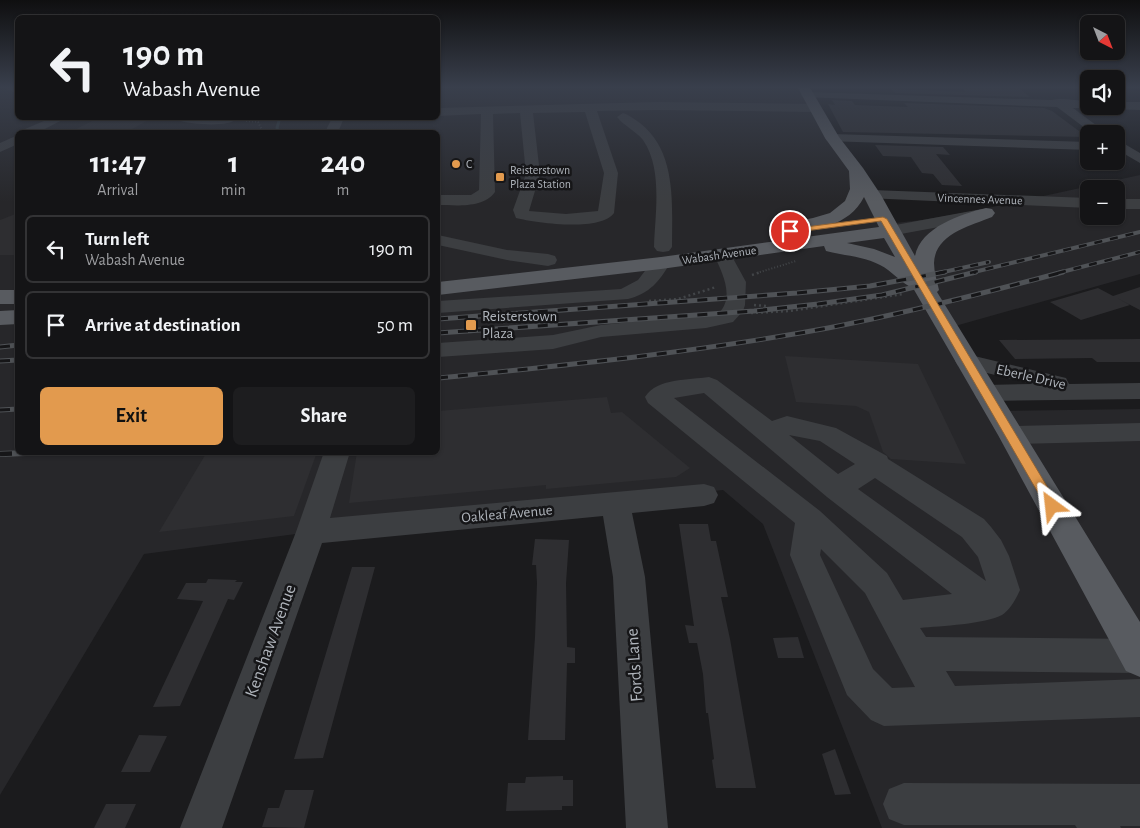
<!DOCTYPE html>
<meta charset="utf-8">
<style>
:root{--surface:#141416;--page:#1d1d1f;--text:#f1f3f6;--muted:#9d9ea1;--line:#333335;--accent:#e29a4e}
body{margin:0;font-family:"Alegreya Sans",sans-serif;background:var(--page);color:var(--text);height:100vh;display:flex;flex-direction:column;font-size:19px;white-space:nowrap}
*{box-sizing:border-box;margin:0}
p{font-size:16px;color:var(--muted)}
.icon{flex:none;width:28px;height:28px;fill:none;stroke:currentColor;stroke-width:2;stroke-linecap:round;stroke-linejoin:round}
.map{position:relative;flex:1;overflow:hidden}
.side{position:absolute;left:15px;top:130px;width:425px;height:325px;display:flex;flex-direction:column;background:var(--surface);border-radius:8px;box-shadow:0 1px 4px #0004,0 0 0 1px var(--line)}
.side>*{flex:none}
.banner{position:absolute;left:15px;top:15px;width:425px;height:105px;border-radius:8px;box-shadow:0 1px 4px #0004,0 0 0 1px var(--line);background:#141416;color:var(--text);overflow:hidden}
.needle{width:32px;rotate:138deg}
.controls{position:absolute;left:1080px;top:15px;display:grid;gap:10px}
.controls a{display:grid;place-items:center;width:45px;height:45px;border-radius:8px;background:var(--surface);box-shadow:0 1px 4px #0004,0 0 0 1px var(--line);font-size:25px}
.pin{position:absolute;display:grid;place-items:center;width:42px;height:42px;color:#fff;margin:-21px;border:2px solid #fff;border-radius:50%;box-shadow:0 1px 5px #0007}
.me{position:absolute;width:55px;margin:-28px;rotate:330deg;stroke-linejoin:round;filter:drop-shadow(0 0 4px #0008)}
.turn{display:flex;align-items:center;gap:18px;height:105px;padding:0 25px;font-size:22px}
.turn .icon{width:65px;height:65px;stroke-width:2.5}
.turn b{display:block;font-size:35px;line-height:42px}
.eta{display:flex;justify-content:space-evenly;align-items:center;height:85px;text-align:center}
.eta b{font-size:30px;font-weight:600;line-height:35px}
.primary-button{display:flex;gap:10px;margin-top:auto;padding:10px 25px}
.primary-button a{flex:1;height:58px;border-radius:8px;background:var(--accent);color:#111;font-size:20px;font-weight:600;line-height:58px;text-align:center}
.primary-button a+a{background:var(--page);color:var(--text)}
ul{padding:0;list-style:none}
li{display:flex;align-items:center;gap:15px;height:68px;margin:0 10px 8px;padding:0 15px;border:2px solid var(--line);border-radius:8px}
li div{flex:1}
li b{display:block;font-size:19px}
li em{font-style:normal}
.map>svg:first-child{display:block}
.built{fill:#27272a;fill-rule:evenodd}
.lines{fill:none;stroke-linecap:round;stroke-linejoin:round}
.stream{stroke:#323c40;stroke-width:3}
.building{fill:#2e2e31}
.path-far1{stroke:#424548;stroke-width:2;stroke-dasharray:1 2;stroke-linecap:butt}
.path{stroke:#424548;stroke-width:2.5;stroke-dasharray:2 3;stroke-linecap:butt}
.minor{fill:#3c3e41;fill-rule:evenodd}
.major{fill:#585b60;fill-rule:evenodd}
.rail-far2-casing{stroke:#4f5256;stroke-width:4}
.rail-far1-casing{stroke:#4f5256;stroke-width:5}
.rail-casing{stroke:#4f5256;stroke-width:6}
.rail-far2{stroke:#161618;stroke-width:2.5;stroke-dasharray:8;stroke-linecap:butt}
.rail-far1{stroke:#161618;stroke-width:3;stroke-dasharray:10;stroke-linecap:butt}
.rail{stroke:#161618;stroke-width:4.5;stroke-dasharray:12;stroke-linecap:butt}
.route{fill:#e29a4e;stroke:#936433}
.poi-dot{fill:#e29a4e;stroke:#161618;stroke-width:2}
.labels{text-anchor:middle;dominant-baseline:central;stroke-width:5;stroke-linejoin:round;paint-order:stroke}
.far-poi-label{font-size:12px;fill:#afb4bb;stroke:#161618;text-anchor:start}
.far-street-label{font-size:12px;fill:#afb4bb;stroke:#161618}
.poi-label{font-size:15px;fill:#afb4bb;stroke:#161618;text-anchor:start}
.street-label{font-size:15px;fill:#afb4bb;stroke:#161618}
.near-street-label{font-size:18px;fill:#afb4bb;stroke:#161618}
</style>
<div class="map">
<svg width="1140" height="828" viewBox="0 0 1140 828">
<rect width="100%" height="100%" fill="#1b1b1d"/>
<path class="built" d="M0 86H17L18 118H438V86H807L886 224 922 220 974 211 1140 175V274L948 328 993 411 1140 409V828H882L763 524 723 490 508 514 311 532 144 554 0 795ZM18 132H438V452H18ZM1089 189H1116V216H1089Z"/>
<g class="lines">
<path class="stream" d="M279 121 277 128 279 132"/>
</g>
<path class="building" d="M960 86H1016L1030 97 895 93 891 89 966 92Z
M832 100 852 101 855 105 908 107 904 103 1044 108 1052 111 1087 137 843 132 828 104 835 105Z
M98 118H152L127 132H70Z
M875 145 943 147 950 155 936 154 962 186 942 185 933 174 922 173 911 157 883 156Z
M18 213V255H0V220Z
M1140 287V310L1113 296Z
M1098 288 1130 305 1081 320 1050 302Z
M1140 339V362H1097L1092 358 1015 359 999 340Z
M785 356 918 364 966 464 891 459 883 452 869 412 856 406 796 402Z
M607 397 611 413 622 412 690 468 676 477 546 489V485L349 503 357 452H438V411Z
M207 452H317L294 516 159 532Z
M679 524H708L711 541H716L728 597H721L730 639 756 788H716L712 760 714 759 708 713H706L703 674 697 643H689L685 625 694 626Z
M535 539 569 540 566 583 567 647 575 648V663H567L565 740H528L535 637 537 583 536 565H532Z
M352 567H375L323 758 294 759Z
M208 579 237 580 235 582H243L234 600 228 599 180 706 153 707 203 601 177 599 186 583H206Z
M798 637 804 658H778L773 638Z
M139 735 167 736 150 772H121Z
M835 749 851 794 835 795 822 754Z
M563 776V780H573V806H562V810L506 811 508 783H525L526 777Z
M285 790H314L304 828 262 827 268 808H279Z
M106 804H136L125 828H94Z"/>
<g class="lines">
<path class="path-far1" d="M246 121 258 122 263 132
M757 273 796 261"/>
<path class="path" d="M752 275 761 272
M649 301 678 299 716 287
M754 305 766 306
M751 313 790 311 903 294
M502 317 505 325
M515 319 555 317
M470 333 472 320"/>
<path class="minor" d="M6 86H18V94L7 89Z
M807 92 1052 100C1060 97 1079 101 1089 101V106H1094L1093 108H1073L1108 134H1093L1057 107 803 97 801 95 803 93Z
M657 102 814 104 820 108 814 112 657 110 597 111 618 173 614 213C601 232 536 223 516 218L513 210 526 174 520 113 493 114 495 192C483 209 455 205 438 205V195H471L479 190 481 114 438 116V108ZM585 112 604 173 598 211 566 214 529 211 540 174 533 113Z
M1116 102H1140V110L1112 109 1110 106H1116Z
M623 113C629 115 634 119 640 123 677 152 672 204 672 247L669 251 663 252 657 251 654 247C655 214 663 169 643 140 636 131 624 126 617 117Z
M51 118H66L39 132H23L25 129Z
M178 118H238C229 128 192 124 180 121Z
M332 118H344L338 132H325Z
M832 134 1089 142V150L827 141 825 138Z
M18 135V144L0 152V143Z
M1116 139 1140 153V163L1116 149Z
M872 190 1089 198V208L866 198 864 195 866 192Z
M1116 199H1140V209H1116Z
M982 209 988 210 990 214 988 218 890 236 884 235 881 231 884 227 890 226Z
M438 235 507 250 548 254 555 256 557 260 555 264 548 266 507 260 438 245Z
M723 250 729 251 746 282 745 305 743 311 733 322 706 328 601 337 553 349 438 357V343L553 335 601 325 719 313C735 297 722 272 714 255L717 251Z
M661 257 668 259 670 263C660 281 649 294 628 299L438 313V301L621 289 638 280 654 259Z
M966 354 1066 378 1069 384 1140 383V399L986 401 977 399 974 393 977 387 986 385 1033 384 958 366 955 361 958 356Z
M709 377 717 380 772 421 787 416 836 428 887 456 888 459 984 519 991 527 1001 540 1009 556 1020 590C1016 599 1010 610 1002 615 986 624 940 626 920 628L926 637 1140 639 1139 673 946 671 955 686 1140 679V717L884 726 871 720 847 695 790 555 795 523 648 403 645 397C657 378 689 380 709 377ZM704 393 827 497 952 594 903 600 887 573 820 511 674 398ZM789 435 820 441 855 464 838 474ZM875 478 962 537 978 557 986 581 858 489ZM821 549 865 593 915 687 892 688 873 669 820 555Z
M1140 423V441L1012 444 1003 441 999 435 1003 429 1012 426Z
M324 452H350L330 518 704 484 714 487 718 495 714 503 704 506 632 513 645 577 668 828H626L613 577 603 516 322 543 222 828H180L296 532Z
M904 783 1140 784V826H1120L1121 828H1077L1075 825H904L889 819 883 804 889 789Z"/>
<path class="major" d="M797 86H809L839 137 863 168 881 195 915 256C921 227 961 214 986 208L992 209 995 213 992 217C970 226 935 234 934 263 934 272 937 281 939 290L937 292 1140 622V677L1126 671 998 435 913 288C903 285 891 270 880 265 863 256 845 256 826 251L824 246 661 269 438 295V282L661 257 879 227 864 197C849 227 814 230 784 235L777 233 775 229 777 225 813 218 830 213 845 201 850 189 849 171 825 138ZM884 238 895 257 874 249 847 243Z
M0 290H18V304H0Z
M18 310V324L0 325V311Z"/>
<g class="rail-far2-casing">
<path id="rail-far2" d="M939 273 989 262
M970 273 1140 232
M1058 273 1140 252"/>
</g>
<g class="rail-far1-casing">
<path id="rail-far1" d="M438 319 797 293 870 286 945 272
M438 333 754 311 818 304 882 295 976 272
M0 347 18 345
M0 361 18 360
M438 378C568 365 699 352 828 328 907 313 985 293 1063 272
M0 410 18 409"/>
</g>
<g class="rail-casing">
<path id="rail" d="M0 454 52 452"/>
</g>
<use href="#rail-far2" class="rail-far2"/>
<use href="#rail-far1" class="rail-far1"/>
<use href="#rail" class="rail"/>
</g>
<linearGradient id="sky" x2="0" y2="1"><stop stop-color="#0f0f10"/><stop offset="0.43" stop-color="#393f4c"/><stop offset="1" stop-color="#393f4c" stop-opacity="0"/></linearGradient>
<rect width="1140" height="202" fill="url(#sky)"/>
<path class="route" d="M883 217 887 219 1057 503 1059 506 1057 510 1052 512 1048 510 881 221 790 233 786 231 790 229Z"/>
<g class="poi-dot">
<circle cx="456" cy="164" r="5"/>
<rect x="495" y="172" width="10" height="10" rx="2.5"/>
<rect x="465" y="319" width="12" height="12" rx="2.5"/>
</g>
<g class="labels">
<g class="far-poi-label">
<text x="466" y="164">C</text>
<text x="510" y="170">Reisterstown<tspan x="510" dy="14">Plaza Station</tspan></text>
</g>
<g class="far-street-label">
<text transform="translate(980 199) rotate(2)">Vincennes Avenue</text>
<text transform="translate(719 255) rotate(-8)">Wabash Avenue</text>
</g>
<g class="poi-label">
<text x="482" y="316">Reisterstown<tspan x="482" dy="17">Plaza</tspan></text>
</g>
<g class="street-label">
<text transform="translate(1031 377) rotate(13)">Eberle Drive</text>
<text transform="translate(507 514) rotate(-5)">Oakleaf Avenue</text>
</g>
<g class="near-street-label">
<text transform="translate(271 641) rotate(-70)">Kenshaw Avenue</text>
<text transform="translate(635 665) rotate(-94)">Fords Lane</text>
</g>
</g>
</svg>
<div class="controls">
<a><svg class="needle" viewBox="-14 -14 28 28"><path d="M0-13l5 13h-10z" fill="#e53935"/><path d="M0 13l5-13h-10z" fill="#9d9ea1"/></svg></a>
<a><svg class="icon" aria-label="sound" viewBox="0 0 24 24"><path d="M4 9h4l5-4v14l-5-4H4zM17 9q2 3 0 6"/></svg></a>
<a>+</a>
<a>−</a>
</div>
<div class="pin" style="left:790px;top:231px;background:#d93025"><svg class="icon" aria-label="arrive" viewBox="0 0 24 24"><path d="M6 21V4h12l-3 4 3 4H6"/></svg></div>
<svg class="me" style="left:1052px;top:506px" viewBox="-20 -20 40 40"><path d="M0-17L14 15 0 8-14 15z" fill="#e29a4e" stroke="#fff" stroke-width="4"/></svg>
<div class="banner">
<div class="turn"><svg class="icon" aria-label="left" viewBox="0 0 24 24"><path d="M17 20v-9H6M10 6l-5 5 5 5"/></svg><div><b>190 m</b>Wabash Avenue</div></div>
</div>
<section class="side">
<div class="eta">
<div><b>11:47</b><p>Arrival</p></div>
<div><b>1</b><p>min</p></div>
<div><b>240</b><p>m</p></div>
</div>
<ul>
<li><svg class="icon" aria-label="left" viewBox="0 0 24 24"><path d="M17 20v-9H6M10 6l-5 5 5 5"/></svg><div><b>Turn left</b><p>Wabash Avenue</p></div><em>190 m</em></li>
<li><svg class="icon" aria-label="arrive" viewBox="0 0 24 24"><path d="M6 21V4h12l-3 4 3 4H6"/></svg><div><b>Arrive at destination</b></div><em>50 m</em></li>
</ul>
<div class="primary-button"><a>Exit</a><a>Share</a></div>
</section>
</div>
